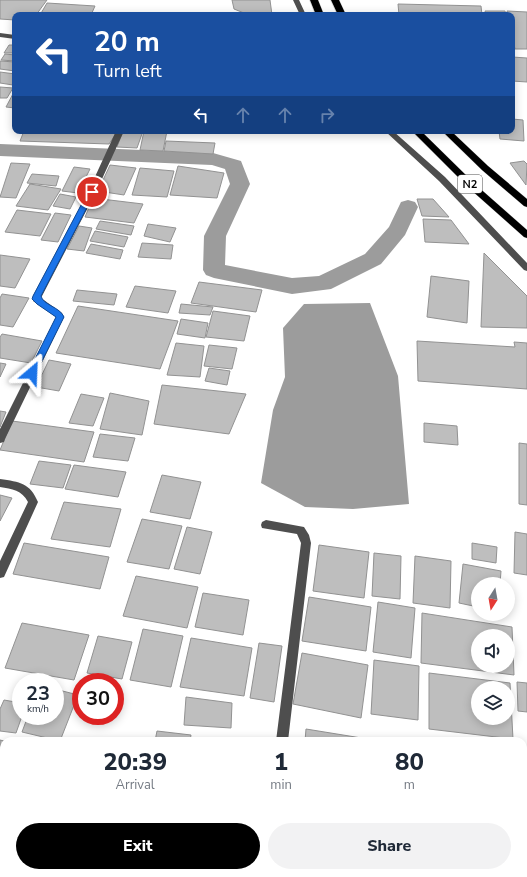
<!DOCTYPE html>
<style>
:root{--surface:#fff;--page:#f2f2f3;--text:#1f2937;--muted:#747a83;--accent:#000}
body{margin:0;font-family:"Nunito Sans",sans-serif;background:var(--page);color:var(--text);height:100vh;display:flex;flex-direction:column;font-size:15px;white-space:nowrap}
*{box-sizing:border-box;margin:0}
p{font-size:13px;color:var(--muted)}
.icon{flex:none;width:22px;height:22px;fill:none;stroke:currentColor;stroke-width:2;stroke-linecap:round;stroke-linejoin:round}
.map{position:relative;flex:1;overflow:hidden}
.drawer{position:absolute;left:0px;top:737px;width:527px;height:140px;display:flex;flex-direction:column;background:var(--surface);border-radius:12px 12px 0 0;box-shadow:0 2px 10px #0003}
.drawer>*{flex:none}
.guide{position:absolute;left:12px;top:12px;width:503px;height:122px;border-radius:8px;box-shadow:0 2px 10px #0003;background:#1a4fa0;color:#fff;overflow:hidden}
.needle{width:26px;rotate:191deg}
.tools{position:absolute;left:471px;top:577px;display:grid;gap:8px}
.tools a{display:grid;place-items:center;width:44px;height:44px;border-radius:50%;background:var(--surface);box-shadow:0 2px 10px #0003;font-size:20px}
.speed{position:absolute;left:12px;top:673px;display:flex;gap:8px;font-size:20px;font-weight:700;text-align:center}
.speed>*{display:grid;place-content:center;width:52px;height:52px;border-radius:50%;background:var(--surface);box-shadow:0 2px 10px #0003;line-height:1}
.speed small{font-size:10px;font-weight:400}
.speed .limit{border:6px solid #d22;background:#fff;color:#111}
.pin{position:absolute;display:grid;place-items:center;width:34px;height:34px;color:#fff;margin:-17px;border:2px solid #fff;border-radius:50%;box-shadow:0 1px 4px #0007}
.me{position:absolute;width:44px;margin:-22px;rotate:26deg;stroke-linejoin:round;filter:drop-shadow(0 0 3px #0008)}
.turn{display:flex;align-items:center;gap:14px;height:84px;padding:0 16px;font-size:18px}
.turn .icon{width:52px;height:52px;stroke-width:2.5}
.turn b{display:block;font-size:28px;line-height:34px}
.lanes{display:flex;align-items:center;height:38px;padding:0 16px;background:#0003;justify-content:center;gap:20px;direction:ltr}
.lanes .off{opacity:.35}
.eta{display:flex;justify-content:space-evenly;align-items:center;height:68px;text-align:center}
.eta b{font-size:24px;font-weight:800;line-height:28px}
.cta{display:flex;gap:8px;margin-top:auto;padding:8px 16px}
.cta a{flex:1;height:46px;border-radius:24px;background:var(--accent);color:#fff;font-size:16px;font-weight:800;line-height:46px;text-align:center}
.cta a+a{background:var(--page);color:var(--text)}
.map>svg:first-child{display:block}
.water{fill:#9c9c9c}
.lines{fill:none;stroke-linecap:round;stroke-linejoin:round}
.canal{fill:#9c9c9c;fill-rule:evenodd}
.building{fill:#bebebe;stroke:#929292;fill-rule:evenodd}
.highway-casing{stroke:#dbdbdb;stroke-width:1}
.minor{fill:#4e4e4e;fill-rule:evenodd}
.highway{fill:#000;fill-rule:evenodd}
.route{fill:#1a73e8;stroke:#114b97}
.labels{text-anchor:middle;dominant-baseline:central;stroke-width:4;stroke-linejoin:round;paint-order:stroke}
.shield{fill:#fff;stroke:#4c4c4c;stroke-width:1}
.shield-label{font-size:11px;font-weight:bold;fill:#000}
</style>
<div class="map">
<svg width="527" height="877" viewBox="0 0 527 877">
<rect width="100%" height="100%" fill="#fff"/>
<path class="water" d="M370 303 398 376 409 504 353 509 305 507 261 483 273 410 285 377 283 328 304 304Z"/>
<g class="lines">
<path class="canal" d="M0 144 213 153 241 161 250 184 226 236 225 265 292 278 319 276 365 254 389 227 401 202 408 200 415 202 418 207 405 235 381 264 331 289 292 294 214 278 206 275 203 270 204 236 230 184 225 169 212 165 0 156Z"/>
</g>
<path class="building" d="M0 0H47L36 15H15V20L0 19Z
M232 0H270L272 15H249L234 9Z
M47 3 95 6 91 15H40Z
M398 4 481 6 482 15H399Z
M485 11H505L506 15H486Z
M507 11 527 12V49H515L512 34V15H508Z
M9 45H15V53H4Z
M5 54 15 55V61L1 60Z
M512 57 527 58V82L512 81Z
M0 61 15 62V71L0 69Z
M0 72 15 74 13 85 0 83Z
M0 87 13 88 7 98H0Z
M14 92 15 108 6 107Z
M512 119 523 120 524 141 500 139 499 131H512Z
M24 131H113L117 132 109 144 20 141Z
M123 131H143L137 148 117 147Z
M144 131H167L163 151 140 150Z
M166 141 215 143 213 154 164 151Z
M524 161 527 164 526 185 510 163Z
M11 163 30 164 16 198 0 197Z
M110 165 136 168 124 195 98 191Z
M178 166 224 173 217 198 170 195Z
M74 167 90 169 78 193 62 191Z
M140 168 174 171 167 197 132 195Z
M32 174 59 176 56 186 27 183Z
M30 184 61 189 48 210 16 206Z
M60 194 76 197 70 209 53 206Z
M93 198 143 204 134 223 85 217Z
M417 199H433L449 217 422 216Z
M17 210 51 214 40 236 5 232Z
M55 213 71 215 58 242 41 240Z
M423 219 451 220 469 244 425 242Z
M100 221 134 226 131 235 96 229Z
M148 224 176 228 170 242 144 236Z
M79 226 92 228 84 251 67 249Z
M95 231 128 237 124 247 90 241Z
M142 243 173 245 171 259 138 257Z
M91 244 123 250 120 259 86 253Z
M484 253 527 296V328L481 327Z
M0 255 30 259 15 288 0 286Z
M431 276 469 281 467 323 427 317Z
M199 282 262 290 256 312 191 303Z
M135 286 176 291 168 313 126 307Z
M77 290 117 294 114 305 73 301Z
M2 294 29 298 13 327 0 325V298Z
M181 304 213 307 210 315 179 313Z
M78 306 178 321 160 369 56 353Z
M213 311 250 316 244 341 206 337Z
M181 319 208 323 205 338 177 334Z
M2 334 42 341 31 363 0 358V337Z
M417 341 515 347 514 342 527 343V389L418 381Z
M176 343 204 346 200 377 167 375Z
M209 345 237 348 232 369 204 366Z
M49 360 71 364 59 391 36 387Z
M0 363 6 364 0 377Z
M209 368 230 371 227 385 205 381Z
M162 385 246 394 229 434 154 424Z
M110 393 149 401 142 435 100 429Z
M81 394 104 398 93 426 69 423Z
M0 411 6 412 0 427Z
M12 421 94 432 84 462 0 450Z
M424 423 457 426 458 445 424 442Z
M100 434 135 438 128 461 93 457Z
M519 443 527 444V505L519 504Z
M39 461 71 465 63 488 30 484Z
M74 465 126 472 118 497 65 489Z
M162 475 201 482 190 519 150 512Z
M0 495 12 498 0 521Z
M64 502 121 509 110 547 51 539Z
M142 519 182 526 169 569 127 562Z
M187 527 212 532 200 574 174 569Z
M515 532 527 534V575L514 573Z
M24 543 109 557 100 589 13 574Z
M472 543 497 547 496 563 472 559Z
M319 545 369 552 364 598 313 591Z
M374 553 401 556 400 599 372 596Z
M415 556 451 561 450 608 413 603Z
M463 564 501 571 500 584H478V607L459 603Z
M136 576 198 587 187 628 123 616Z
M203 593 249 600 243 635 195 627Z
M309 597 371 607 366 651 302 641Z
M378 602 415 608 411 658 373 652Z
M422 613 512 627 514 675 421 663ZM478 636H508V666H478Z
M22 623 89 635 74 680 5 668Z
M143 629 183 636 171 687 130 680Z
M98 636 132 642 122 679 87 673Z
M191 638 252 648 244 696 180 687Z
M259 643 282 646 274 702 250 698Z
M302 653 368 665 361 718 293 704Z
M374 660 419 666 418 720 371 714Z
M429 673 510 683 513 739 429 729ZM478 688H508V718H478Z
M517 682 527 683V712L518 711Z
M55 689 78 695 60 741 22 732 28 716H55Z
M186 697 232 703 231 728 184 725Z
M4 700 21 703 22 716 16 733 0 731V709Z
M306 729 380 741H305Z
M157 731 191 735 190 741H155Z
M0 740 4 741V746L0 756Z
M0 802 4 803V862L0 861Z
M50 873H115L114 877H49Z
M279 873H339V877H279Z
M353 873H417V877H352Z
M429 873H511V877H429Z"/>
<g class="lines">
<g class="highway-casing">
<path id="highway" d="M310 0H318L324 15H316Z
M331 0H339L346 15H338Z
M412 131H421L476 185 527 230V238L524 237 470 189Z
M442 131H451L488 166 527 199V207L524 206 482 170Z"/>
</g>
<path class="minor" d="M293 0H299L306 15H300Z
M0 33 15 35V39L0 37Z
M116 131H124L96 192 41 298 62 313 64 317 5 439 4 442 0 443V429L56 317 33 301V296L88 192Z
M385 131H393L445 177 527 263V271L524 270 439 181Z
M0 479C20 482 30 483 38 502L4 577 0 578V561L28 502C22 490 12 489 0 487Z
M266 520 304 527 309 535 311 543 288 741H276L301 543 297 534 262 528 261 525 262 522Z
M260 873H274L273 877H259Z"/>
<use href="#highway" class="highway"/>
</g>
<path class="route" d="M92 190 95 192 41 296C43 305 60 307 64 317L35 375H29L28 373 56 317 37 304 32 299 33 296 88 192Z"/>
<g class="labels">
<rect class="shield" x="458" y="175" width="24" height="18" rx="3"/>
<g class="shield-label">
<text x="470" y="184">N2</text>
</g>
</g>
</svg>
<div class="tools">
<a><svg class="needle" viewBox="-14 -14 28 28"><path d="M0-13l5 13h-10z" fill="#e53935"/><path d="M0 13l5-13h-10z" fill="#747a83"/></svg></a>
<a><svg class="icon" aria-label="sound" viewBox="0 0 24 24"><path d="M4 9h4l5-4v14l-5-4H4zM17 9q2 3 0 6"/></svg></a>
<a><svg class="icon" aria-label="layers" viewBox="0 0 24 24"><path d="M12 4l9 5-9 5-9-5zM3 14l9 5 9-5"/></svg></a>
</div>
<div class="speed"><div>23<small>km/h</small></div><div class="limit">30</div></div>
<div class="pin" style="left:92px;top:192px;background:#d93025"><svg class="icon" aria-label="arrive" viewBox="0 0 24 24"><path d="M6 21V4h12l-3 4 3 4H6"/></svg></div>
<svg class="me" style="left:32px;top:373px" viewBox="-20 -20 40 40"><path d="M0-17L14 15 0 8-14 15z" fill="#1a73e8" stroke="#fff" stroke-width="4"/></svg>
<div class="guide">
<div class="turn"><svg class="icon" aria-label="left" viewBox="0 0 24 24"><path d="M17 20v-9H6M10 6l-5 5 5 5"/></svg><div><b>20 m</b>Turn left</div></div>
<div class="lanes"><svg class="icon" aria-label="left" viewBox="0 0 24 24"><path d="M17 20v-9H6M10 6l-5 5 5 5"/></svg><svg class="icon off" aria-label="ahead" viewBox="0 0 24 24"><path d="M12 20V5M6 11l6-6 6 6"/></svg><svg class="icon off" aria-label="ahead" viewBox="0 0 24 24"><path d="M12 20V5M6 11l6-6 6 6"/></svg><svg class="icon off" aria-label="right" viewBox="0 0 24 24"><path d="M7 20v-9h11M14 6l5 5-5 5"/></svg></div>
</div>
<section class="drawer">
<div class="eta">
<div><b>20:39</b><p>Arrival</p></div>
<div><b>1</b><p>min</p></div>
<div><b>80</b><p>m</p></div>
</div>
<div class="cta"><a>Exit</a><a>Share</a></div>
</section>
</div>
